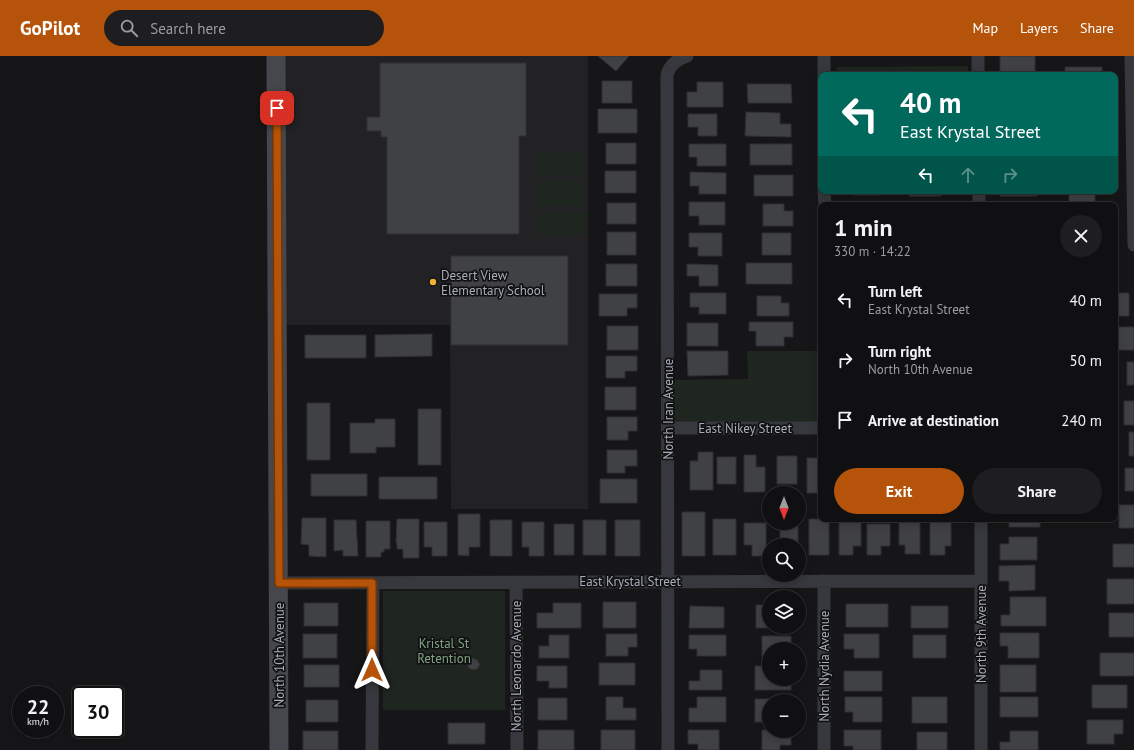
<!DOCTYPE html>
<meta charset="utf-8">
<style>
:root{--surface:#101012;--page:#1e1e20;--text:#f1f3f6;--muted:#9c9d9f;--line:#303032;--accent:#b45309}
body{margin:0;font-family:"PT Sans",sans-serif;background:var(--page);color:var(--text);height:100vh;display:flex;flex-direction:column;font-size:15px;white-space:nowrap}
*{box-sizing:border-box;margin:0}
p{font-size:13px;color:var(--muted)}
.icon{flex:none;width:22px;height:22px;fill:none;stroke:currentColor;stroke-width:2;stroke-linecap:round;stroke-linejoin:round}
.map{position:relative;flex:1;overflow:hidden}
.panel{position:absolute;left:818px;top:146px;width:300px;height:320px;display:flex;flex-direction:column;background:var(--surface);border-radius:8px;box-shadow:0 2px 10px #0003,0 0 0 1px var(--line)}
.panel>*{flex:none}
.banner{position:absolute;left:818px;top:16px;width:300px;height:122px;border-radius:8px;box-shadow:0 2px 10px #0003,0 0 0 1px var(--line);background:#00695c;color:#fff;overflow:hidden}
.needle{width:26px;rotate:180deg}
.fabs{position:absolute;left:762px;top:430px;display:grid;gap:8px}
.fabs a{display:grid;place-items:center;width:44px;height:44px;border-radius:50%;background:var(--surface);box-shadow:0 2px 10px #0003,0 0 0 1px var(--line);font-size:20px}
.speed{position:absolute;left:12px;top:630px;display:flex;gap:8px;font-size:20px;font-weight:700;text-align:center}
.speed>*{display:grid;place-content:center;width:52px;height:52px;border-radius:50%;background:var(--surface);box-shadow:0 2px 10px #0003,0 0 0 1px var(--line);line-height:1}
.speed small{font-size:10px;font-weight:400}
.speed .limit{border:2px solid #111;border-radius:6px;background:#fff;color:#111}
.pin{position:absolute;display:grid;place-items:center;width:34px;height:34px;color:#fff;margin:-17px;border-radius:8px;box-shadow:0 2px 6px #0006}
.me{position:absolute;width:44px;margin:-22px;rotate:0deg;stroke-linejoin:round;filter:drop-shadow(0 0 3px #0008)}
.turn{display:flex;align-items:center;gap:14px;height:84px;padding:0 16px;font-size:18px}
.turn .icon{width:52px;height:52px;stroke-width:2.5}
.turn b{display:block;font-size:28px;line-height:34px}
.lanes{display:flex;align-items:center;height:38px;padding:0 16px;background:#0003;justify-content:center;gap:20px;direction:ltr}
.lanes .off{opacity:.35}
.round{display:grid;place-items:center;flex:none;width:42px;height:42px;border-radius:21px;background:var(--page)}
.headline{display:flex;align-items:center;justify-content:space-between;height:68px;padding:0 16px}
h1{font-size:24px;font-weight:700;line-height:30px}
.cta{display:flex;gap:8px;margin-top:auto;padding:8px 16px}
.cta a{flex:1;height:46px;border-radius:24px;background:var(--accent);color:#fff;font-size:16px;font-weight:700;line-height:46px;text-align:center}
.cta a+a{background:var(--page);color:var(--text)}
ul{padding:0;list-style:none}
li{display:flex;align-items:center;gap:12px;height:60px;padding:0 16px}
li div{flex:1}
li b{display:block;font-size:15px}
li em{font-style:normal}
header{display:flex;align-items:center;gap:24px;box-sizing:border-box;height:56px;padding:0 20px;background:var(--accent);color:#fff}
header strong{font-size:19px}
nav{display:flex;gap:22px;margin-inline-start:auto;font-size:14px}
.search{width:280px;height:36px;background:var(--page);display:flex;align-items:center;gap:10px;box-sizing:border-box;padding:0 14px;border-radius:22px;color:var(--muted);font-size:15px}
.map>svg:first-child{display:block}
.built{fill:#222225}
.green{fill:#1e261f}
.building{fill:#404145;stroke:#303034}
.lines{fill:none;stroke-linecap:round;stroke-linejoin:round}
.street{stroke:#37383d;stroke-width:13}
.secondary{stroke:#45474d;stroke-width:19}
.route-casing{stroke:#753606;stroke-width:10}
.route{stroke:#b45309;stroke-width:7}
.poi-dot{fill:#f2b134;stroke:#111113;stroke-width:1.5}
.labels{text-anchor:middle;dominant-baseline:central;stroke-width:3.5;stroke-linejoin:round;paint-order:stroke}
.poi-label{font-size:13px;fill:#a8adb8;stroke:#111113;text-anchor:start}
.street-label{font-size:13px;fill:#a8adb8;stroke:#111113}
.park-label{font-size:13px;fill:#7fa381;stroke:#111113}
</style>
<header>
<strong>GoPilot</strong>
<div class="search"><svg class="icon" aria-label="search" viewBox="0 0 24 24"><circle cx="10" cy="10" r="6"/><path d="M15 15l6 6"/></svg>Search here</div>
<nav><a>Map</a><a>Layers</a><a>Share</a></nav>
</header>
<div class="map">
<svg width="1134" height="694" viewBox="0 0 1134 694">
<rect width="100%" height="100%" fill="#161618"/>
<path class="built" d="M276 0H588V453H451L450 269H278Z"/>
<path class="green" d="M968 10V19H837V11Z
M583 96V120H536V97Z
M536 126H583V150H536Z
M537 156H585V179L537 180Z
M747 295H821V372H668V324L748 323Z
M383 535H505V654H383Z"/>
<path class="building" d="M598 0H629L616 15Z
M1000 0H1035V18H1000Z
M380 7H526V80H519V178H387V81H381V75H367V61H380Z
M1065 11H1102V19H1065Z
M602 25H632V47H602Z
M697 26H723V51H687V36H697Z
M747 28H791L792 47H748Z
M598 53H637V77H598Z
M746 56 780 57V68H791V81L745 80Z
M688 58H717V80H698V71H688Z
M606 87H636V108H606Z
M689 88H726V110H697V101H689Z
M750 88H792V109H750Z
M605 115H636V137H605Z
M690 116 726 117V138H699V130H690Z
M754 119H793V140H754Z
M854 135H879V139H854Z
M909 135H941V140H909Z
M1000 135H1037V140H1000Z
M1069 135H1104V137H1095V147H1069Z
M689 146H725V169H699V160H689Z
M912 146H947V149H912Z
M1009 146H1042V149H1009Z
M607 147H636V168H607Z
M845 147H879V149H845Z
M763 148H784V155H793V170H763Z
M607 176H636V199H607Z
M689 177H722V200H698V191H689Z
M762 177H791V199H762Z
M451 200H568V289H451Z
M746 207H792V228H746Z
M606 208H637V230H606Z
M687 208 718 209V230H699V220H687Z
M690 237H726V258H699V251H690Z
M1115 237H1129V260H1115Z
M599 238H637V252H627V260H599Z
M757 240H781V247H789V260H757Z
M749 266H793V281H784V290H756V275H749Z
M687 267H718V290H687Z
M607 270H638V294H607Z
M1115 271H1134V294H1115Z
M432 278V300L375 301V279Z
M305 279H366V302H305Z
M687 295H728V319L688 320Z
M606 300H637V315H625V322H606Z
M1127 306H1134V329H1127Z
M605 331H636V354H605Z
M1124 345H1134V369H1124Z
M307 347H330V404H307Z
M418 353H441V409H418Z
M607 361H637V375H628V384H607Z
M375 363H395V391H376V397H350V367H375Z
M1129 376H1134V400H1129Z
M607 394H637V410H625V417H607Z
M698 396H713V434H690V405H698Z
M744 399H756V411H765V436H744Z
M777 400H797V428H777Z
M717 401H736V428H717Z
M807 402H821V437H807Z
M1125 412H1134V435H1125Z
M311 418H367V440H311Z
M379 421H437V443H379Z
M600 423H637V447H600Z
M1119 449H1134V472H1119Z
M682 456H705V500H682Z
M458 458H480V491H469V500L458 499Z
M302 462H326V501L309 500V489L301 488Z
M397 463H419V502H403V493H397V487H396Z
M713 463H736V499H713Z
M809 463H829V499H809Z
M839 463H861V490H853V499H839Z
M899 463H920V498H905V489H899Z
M930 463H951V490H945V499H930Z
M1000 463H1040V471H1009V465H1000Z
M334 464H356L358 500H343V494L334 495Z
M490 464H512V500H490Z
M583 464H606V499H583Z
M615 464H640V500H615Z
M366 465H390V493H384V496H381V501H366Z
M424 466H447V500H432V491H424Z
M522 466H544V500H529V491H522Z
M744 467H766V500H752V489H744Z
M780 467H798V489H780Z
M554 468H574V499H554Z
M867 468H890V490H881V499H867Z
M1009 481H1037V504H1000V488H1009Z
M1113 488H1134V511H1113Z
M1035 509V534L1009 535V525H999V510Z
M1107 523H1134V548H1107Z
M1010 541H1046V570H1001V559H1010Z
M603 546H636V572H603Z
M304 547H338V570H304Z
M553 547H581V572H537V557H553Z
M846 548H888V571H846Z
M756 549H769V571L792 572H756Z
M690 550 724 551V572H689Z
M911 550H948V572H911Z
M1109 557H1134V581H1109Z
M1000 577H1039V602H1008V590H1000Z
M303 578H337V602H303Z
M606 578H637V591H628V600H606Z
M844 578H879V602H854V593H844Z
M549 579H569V602H539V590H549Z
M689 579H726V600H697V593H689Z
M913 579H946V602H913Z
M762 580H791V593H769V601H762Z
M1100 597H1134V620H1100Z
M472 602 477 604 480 609 477 613 472 614 468 611V606Z
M599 607H635V629H599Z
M304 609H339V631H304Z
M1000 609H1036V636H1000Z
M537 610H567V632H549V625H537Z
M755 610H769V623H791V634H755Z
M700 614H722V634H689V625H700Z
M844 615H882V635H844Z
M1092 629H1127V652H1092Z
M606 641H623V652H636V664H606Z
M697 641H726V666H689V652H697Z
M845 641H882V666H853V656H845Z
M912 641H947V667H912Z
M1000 641H1038V661H1000Z
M538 642H567V664H538Z
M755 643H790V645H769V666H755Z
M306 644H338V666H306Z
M1087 664H1123V678H1114V688H1087Z
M448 667H485V688H448Z
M538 674H574V694H538Z
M601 674H635V694H601Z
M688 674H719V694H698V688H688Z
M762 674 791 675V689H780V694H762Z
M844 674H881V694H853V690H844Z
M303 675H338V694H303Z
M1010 675H1038V694H1000V686H1010Z
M917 676H947V694H917Z"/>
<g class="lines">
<path class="street" d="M824 0V19
M978 0V19
M1131 0 1134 189
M824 135 825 149
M979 135V149
M668 372H821
M981 463V694
M824 525V694
M516 526 517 694
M279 527 981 525
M372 694 373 527
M668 694 667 19C670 8 677 4 687 0"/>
<path class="secondary" d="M276 0 279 694"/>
</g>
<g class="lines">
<g class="route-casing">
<path id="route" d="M277 52 279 527H372V614"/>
</g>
<use href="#route" class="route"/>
</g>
<circle class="poi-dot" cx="433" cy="226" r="4"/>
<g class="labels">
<g class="poi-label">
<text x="441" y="219">Desert View<tspan x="441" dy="15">Elementary School</tspan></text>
</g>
<g class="street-label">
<text transform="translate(668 353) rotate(-90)">North Iran Avenue</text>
<text x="745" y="372">East Nikey Street</text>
<text x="630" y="525">East Krystal Street</text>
<text transform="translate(981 578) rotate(-90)">North 9th Avenue</text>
<text transform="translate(279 599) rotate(-90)">North 10th Avenue</text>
<text transform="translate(516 610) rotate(-90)">North Leonardo Avenue</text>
<text transform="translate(824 610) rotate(-90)">North Nydia Avenue</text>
</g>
<g class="park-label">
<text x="444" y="587">Kristal St<tspan x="444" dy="15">Retention</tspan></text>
</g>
</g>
</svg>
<div class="fabs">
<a><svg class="needle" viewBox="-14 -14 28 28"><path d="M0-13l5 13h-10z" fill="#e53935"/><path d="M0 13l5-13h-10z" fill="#9c9d9f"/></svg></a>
<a><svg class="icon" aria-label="search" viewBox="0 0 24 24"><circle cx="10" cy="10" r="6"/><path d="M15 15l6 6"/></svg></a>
<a><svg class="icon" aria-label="layers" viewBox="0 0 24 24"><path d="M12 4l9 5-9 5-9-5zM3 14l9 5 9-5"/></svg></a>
<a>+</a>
<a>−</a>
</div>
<div class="speed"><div>22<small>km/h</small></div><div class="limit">30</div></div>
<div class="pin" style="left:277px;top:52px;background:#d93025"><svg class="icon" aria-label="arrive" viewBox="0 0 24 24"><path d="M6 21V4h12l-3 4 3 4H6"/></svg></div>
<svg class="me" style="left:372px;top:614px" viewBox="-20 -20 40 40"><path d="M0-17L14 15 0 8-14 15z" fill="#b45309" stroke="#fff" stroke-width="4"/></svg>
<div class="banner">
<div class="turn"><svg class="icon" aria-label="left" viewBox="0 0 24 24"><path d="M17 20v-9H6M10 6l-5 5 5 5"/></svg><div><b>40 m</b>East Krystal Street</div></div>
<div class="lanes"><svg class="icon" aria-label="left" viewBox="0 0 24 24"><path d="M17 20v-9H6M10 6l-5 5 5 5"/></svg><svg class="icon off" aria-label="ahead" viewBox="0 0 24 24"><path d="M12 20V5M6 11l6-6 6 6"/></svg><svg class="icon off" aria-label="right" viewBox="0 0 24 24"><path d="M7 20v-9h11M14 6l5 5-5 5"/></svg></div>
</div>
<section class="panel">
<div class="headline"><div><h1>1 min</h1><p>330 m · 14:22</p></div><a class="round"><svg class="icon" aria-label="close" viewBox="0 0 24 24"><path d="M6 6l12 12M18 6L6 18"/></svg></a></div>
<ul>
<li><svg class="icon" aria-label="left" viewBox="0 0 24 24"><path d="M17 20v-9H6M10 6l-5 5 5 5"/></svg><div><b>Turn left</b><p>East Krystal Street</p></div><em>40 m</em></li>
<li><svg class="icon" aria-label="right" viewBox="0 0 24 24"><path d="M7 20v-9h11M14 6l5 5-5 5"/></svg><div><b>Turn right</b><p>North 10th Avenue</p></div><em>50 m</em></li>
<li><svg class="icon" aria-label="arrive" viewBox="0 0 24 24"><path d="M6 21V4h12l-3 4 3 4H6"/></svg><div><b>Arrive at destination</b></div><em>240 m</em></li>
</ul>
<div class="cta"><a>Exit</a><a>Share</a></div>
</section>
</div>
